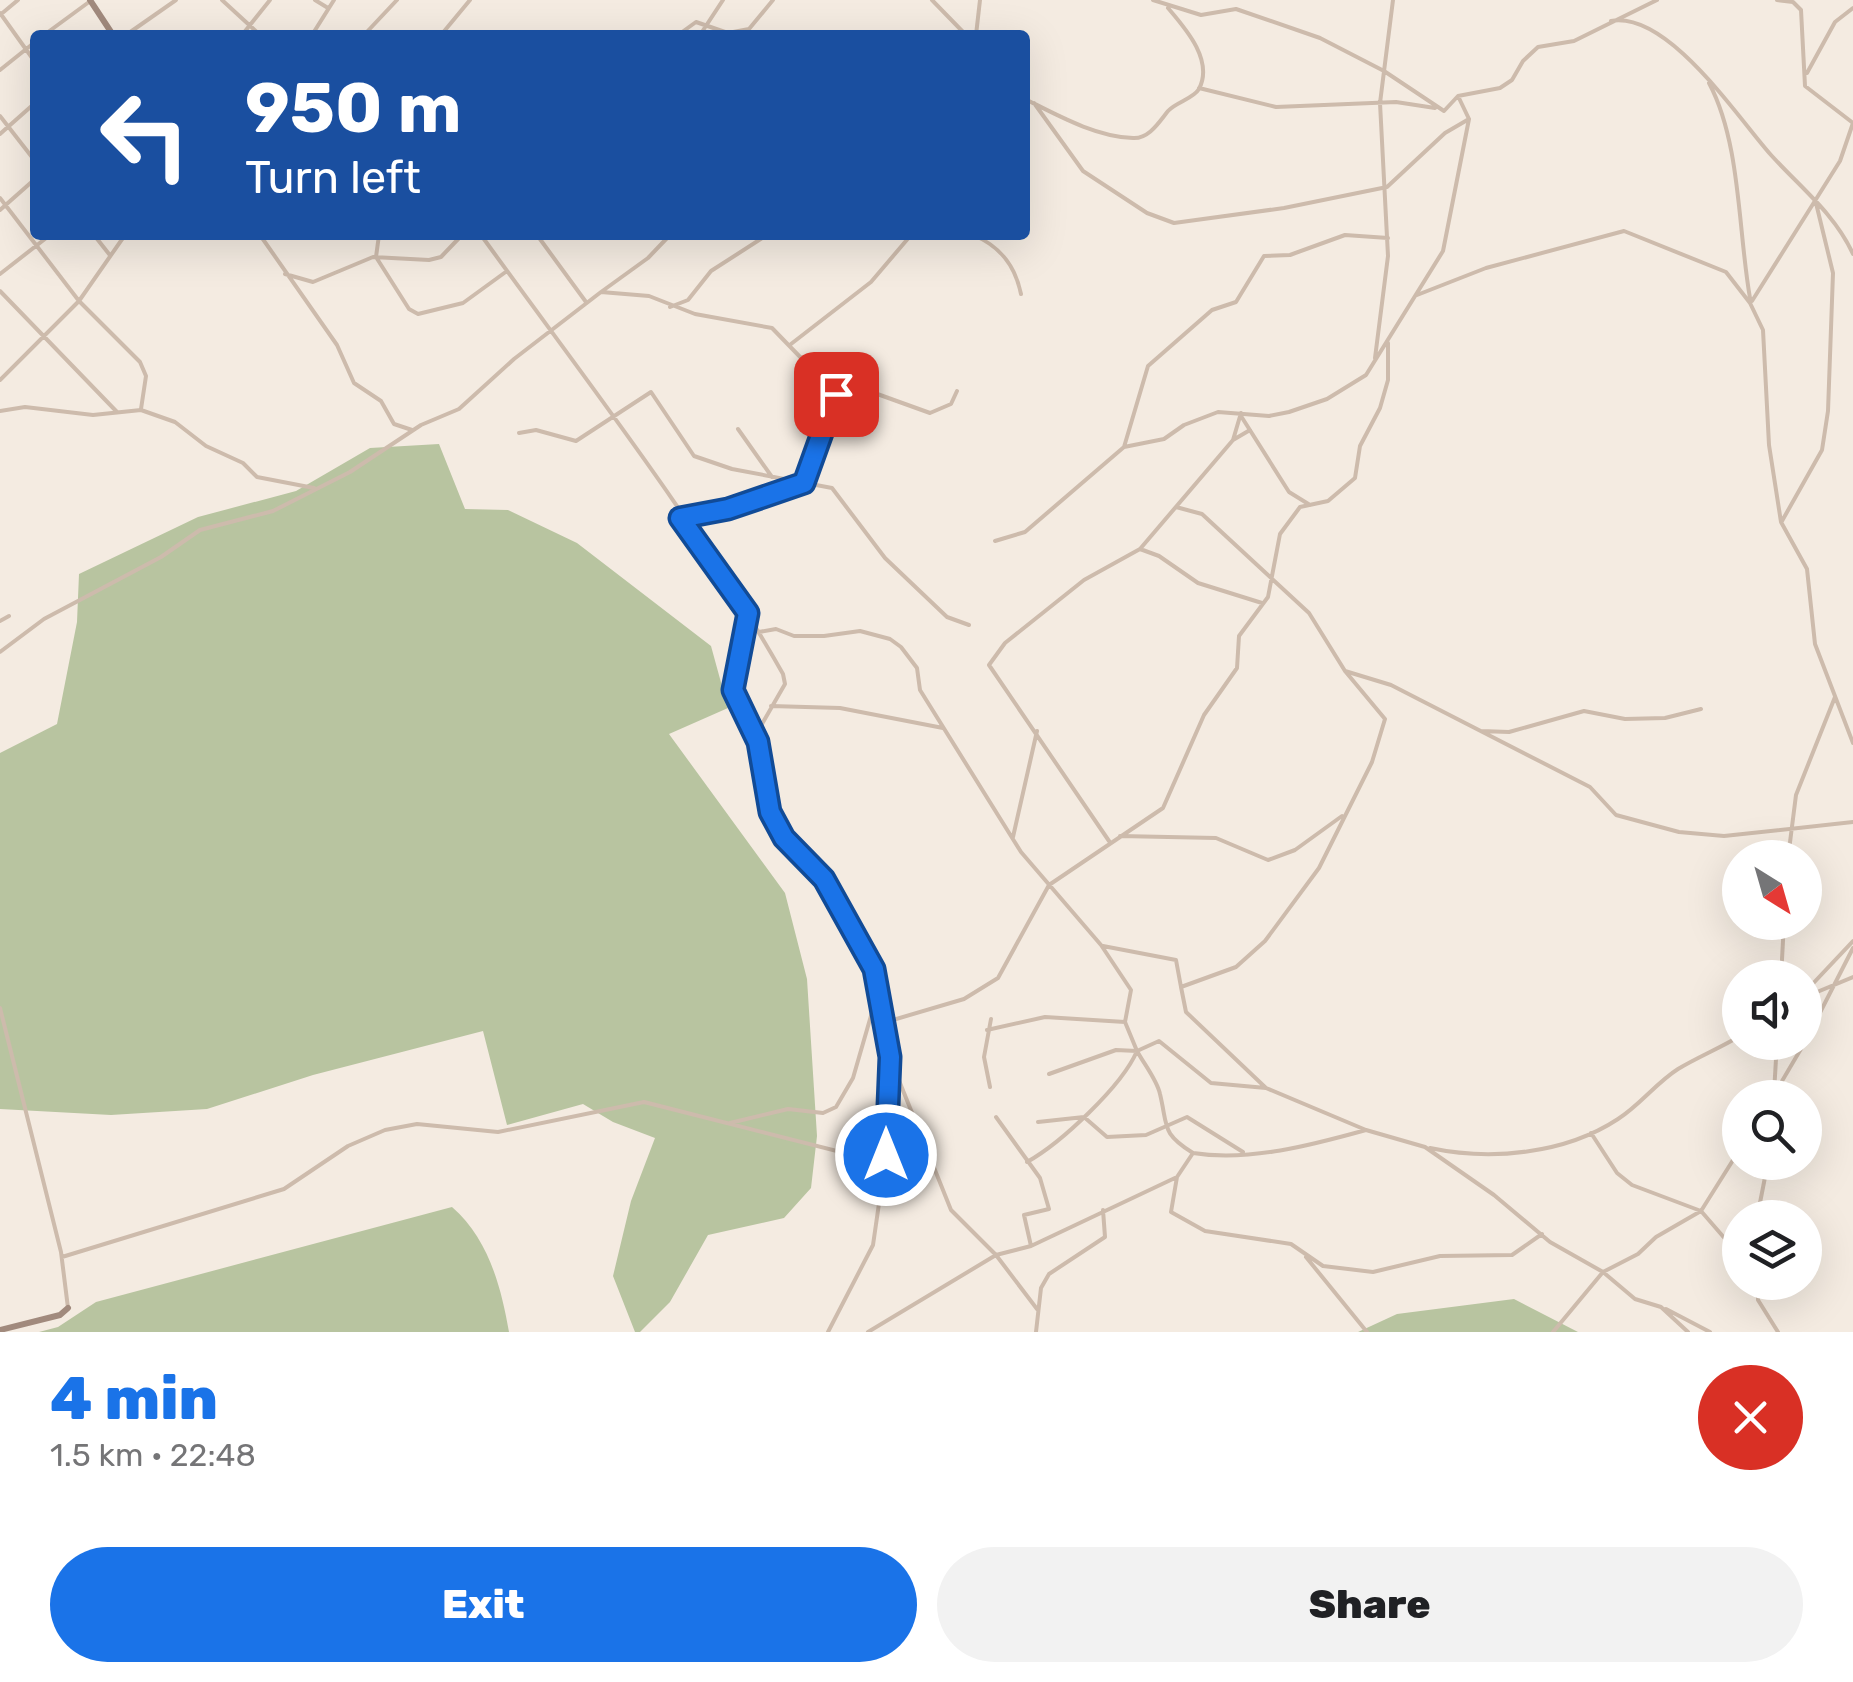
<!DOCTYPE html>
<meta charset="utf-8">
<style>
:root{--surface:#fff;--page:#f2f2f2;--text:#202124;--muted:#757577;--accent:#1a73e8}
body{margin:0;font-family:Rubik,sans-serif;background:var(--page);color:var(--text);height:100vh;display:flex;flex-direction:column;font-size:38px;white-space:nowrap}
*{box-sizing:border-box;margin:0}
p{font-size:32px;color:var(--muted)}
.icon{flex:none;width:55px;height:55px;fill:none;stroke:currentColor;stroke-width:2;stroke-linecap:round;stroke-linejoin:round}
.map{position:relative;height:1332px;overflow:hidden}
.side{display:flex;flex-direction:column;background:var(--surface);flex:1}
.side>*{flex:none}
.top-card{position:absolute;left:30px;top:30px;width:1000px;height:210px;border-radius:10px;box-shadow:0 10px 40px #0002;background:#1a4fa0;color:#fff;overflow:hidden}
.needle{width:65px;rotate:143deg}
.fabs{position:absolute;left:1722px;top:840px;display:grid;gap:20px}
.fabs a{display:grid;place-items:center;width:100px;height:100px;border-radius:50%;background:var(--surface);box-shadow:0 10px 40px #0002;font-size:50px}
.pin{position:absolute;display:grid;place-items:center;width:85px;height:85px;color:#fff;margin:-42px;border-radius:20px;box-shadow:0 5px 15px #0006}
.me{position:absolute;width:110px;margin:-55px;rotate:0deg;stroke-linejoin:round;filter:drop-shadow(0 0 8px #0008)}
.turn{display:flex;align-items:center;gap:35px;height:210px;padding:0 50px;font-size:45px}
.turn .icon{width:130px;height:130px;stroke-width:2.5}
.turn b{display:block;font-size:70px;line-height:85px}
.round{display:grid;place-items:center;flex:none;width:105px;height:105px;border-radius:52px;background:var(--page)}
.headline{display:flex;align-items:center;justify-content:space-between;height:170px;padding:0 50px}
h1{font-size:60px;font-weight:800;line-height:75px;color:var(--accent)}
.button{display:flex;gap:20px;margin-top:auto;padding:20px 50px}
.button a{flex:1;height:115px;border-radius:60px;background:var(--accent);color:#fff;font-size:40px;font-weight:800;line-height:115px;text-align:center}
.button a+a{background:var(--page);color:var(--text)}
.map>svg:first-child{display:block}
.green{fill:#b8c4a0}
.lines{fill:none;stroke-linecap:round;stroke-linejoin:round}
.street{stroke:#cdbbac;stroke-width:4}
.secondary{stroke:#a18a7d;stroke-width:6}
.route-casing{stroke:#114b97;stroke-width:25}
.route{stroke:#1a73e8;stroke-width:18}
</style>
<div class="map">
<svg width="1853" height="1332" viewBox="0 0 1853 1332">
<rect width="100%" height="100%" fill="#f4ebe1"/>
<path class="green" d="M439 444 465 509 508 510 577 543 711 646 728 708 669 734 785 893 807 979 817 1136 811 1188 784 1218 708 1235 670 1302 640 1332H635L613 1276 631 1201 655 1138 613 1122 583 1104 507 1125 483 1031 313 1075 207 1109 111 1115 0 1109V753L57 724 77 622 79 574 198 517 296 491 370 448Z
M452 1207C488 1238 501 1286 509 1332H39L58 1327 96 1302Z
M1514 1299 1578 1332H1358L1397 1314Z"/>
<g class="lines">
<path class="street" d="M222 0 260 35
M315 0 328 8
M932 0 966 35
M1153 0 1201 15 1236 9 1320 38 1384 71 1444 111
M0 13 35 62
M0 15 18 0
M1611 21C1668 11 1738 118 1771 155 1800 187 1835 214 1853 254
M44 35 89 2
M126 35 176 0
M242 35 270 0
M312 35 334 0
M364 35 397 0
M441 35 470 0
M678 35 696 22 728 33 749 29 773 0
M700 35 723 0
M976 35 980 0
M0 70 35 42
M1807 73 1835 22 1853 8
M1709 83C1741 143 1738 231 1750 298
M1199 88 1276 107 1396 102 1435 108
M1025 99C1057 115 1096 137 1133 138 1149 139 1159 122 1168 111 1176 102 1193 99 1199 89 1214 60 1185 28 1168 8
M1034 103 1083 171 1147 213 1174 223 1284 208 1387 187 1445 133 1469 119
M1444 111 1458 96
M0 116 35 161
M0 134 35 103
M0 198 79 301 140 362 146 376 141 409
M0 210 35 179
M94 235 109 254
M260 235 337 345 354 383 381 401 394 424 412 430
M379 235 376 257 409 309 418 314 463 303 507 271
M481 235C584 378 696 520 783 674L785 684 758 731V738
M537 235 586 302
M733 235H739
M755 235H760
M973 235C1000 246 1015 265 1021 294
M0 274 50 235
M285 274 313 282 373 257 429 260 441 257 462 235
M0 291 117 412
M601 292 648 258 670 235
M1417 295 1486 268 1624 231 1726 272 1750 303 1763 330 1769 445 1781 522 1807 569 1815 644 1853 743
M1752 301 1840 161 1853 123 1805 86 1801 10 1793 2 1777 0
M670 307 688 300 711 271 767 235
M791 344 871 282 911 235
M1375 358 1388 256 1380 103 1393 0
M0 380 79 301 125 235
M836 394 848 397 869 391 930 413 951 404 957 391
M0 411 25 407 93 415 141 410 175 422 206 446 243 463 257 477 314 488
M1241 416 1289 492 1310 505
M738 429 772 477
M519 433 536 430 576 441 651 392 694 456 732 469 832 488 885 558 947 617 969 625
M1233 440 1250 430
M1124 447 1148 366 1212 310 1236 302 1264 256 1290 255 1345 235 1388 238
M681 518 728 509 804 483 835 397
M1782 521 1822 450 1828 411 1833 273 1815 199
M995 541 1025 532 1124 447 1164 439 1184 425 1218 412 1269 416 1289 412 1327 399 1366 375 1443 251 1469 119 1458 96 1500 88 1512 80 1523 61 1538 47 1574 41 1657 0
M1140 549 1159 556 1198 583 1262 603
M748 613 733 690 758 742 770 811 784 838 824 879 873 969 890 1057 886 1155 873 1245 828 1332
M0 621 9 616
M759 632 776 629 794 636H824L860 631 890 639 901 647 917 668 920 690 1021 852 1101 945 1131 990 1125 1022 1137 1051 1159 1041 1211 1083 1266 1088 1366 1130 1425 1147 1494 1195 1550 1242 1603 1272 1635 1299 1661 1307 1688 1332
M0 652 44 619 161 557 200 530 273 511 350 472 421 425 459 409 514 359 601 292 649 296 695 314 772 328 836 394 850 433
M1345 671 1391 685 1590 787 1616 815 1679 832 1724 836 1853 822
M771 706 840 708 943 728
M1481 731 1509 732 1584 711 1625 719 1665 718 1701 709
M1120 836 1216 838 1268 860 1295 850 1342 816
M1013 837 1037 731
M1109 841 989 665 1005 643 1084 580 1140 549 1233 440 1241 413
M1788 858 1796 795 1835 697
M1103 946 1176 960 1181 987 1236 967 1265 941 1319 868 1372 762 1385 719 1345 671 1309 613 1202 514 1176 507
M1781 978 1784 922
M1181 987 1186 1012 1266 1088
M1805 992 1853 941
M1805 997 1853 977
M0 1008 61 1252 68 1308
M886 1022 964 999 998 978 1049 885 1163 808 1204 715 1237 668 1239 636 1268 597 1280 534 1300 507 1328 501 1355 478 1360 446 1380 408 1388 380V343
M987 1030 1045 1017 1125 1022
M1805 1042 1853 948
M890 1058 951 1210 996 1255 1037 1309
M1049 1074 1116 1050 1137 1051
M990 1087 984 1057 991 1019
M1774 1093 1777 1042
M1772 1098 1805 1042
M996 1117 1040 1178 1049 1209 1024 1215 1031 1246
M1038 1122 1084 1117 1107 1137 1146 1135 1187 1117 1243 1152
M730 1123 788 1109 823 1113 836 1107 853 1078 877 995
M1591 1133 1617 1173 1632 1185 1701 1211 1740 1256
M1430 1148C1491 1161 1565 1154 1618 1119 1640 1105 1656 1083 1678 1069 1698 1057 1720 1048 1740 1036
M1027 1162C1061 1143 1122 1086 1137 1051 1144 1064 1157 1080 1160 1094 1168 1127 1161 1133 1193 1153
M1177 1177 1171 1212 1205 1231 1291 1244 1323 1266 1373 1272 1440 1256 1512 1255 1542 1234
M1757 1218 1768 1162
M62 1257 284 1189 348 1146 385 1130 417 1124 498 1132 644 1102 884 1163
M1306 1257 1367 1332
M1758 1282V1300L1778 1332
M1666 1309 1710 1332
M868 1332 996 1255 1031 1246 1177 1177 1193 1153C1249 1162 1312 1145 1366 1130
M1036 1332 1041 1288 1049 1274 1105 1237 1103 1210
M1553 1332 1603 1272 1638 1254 1656 1237 1701 1211 1740 1149"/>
<path class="secondary" d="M90 0 113 35
M0 1330 60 1315 68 1308"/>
</g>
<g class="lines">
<g class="route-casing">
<path id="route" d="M836 394 804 483 728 509 680 518 748 613 733 690 758 742 770 812 784 838 824 879 874 969 890 1057 886 1155"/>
</g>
<use href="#route" class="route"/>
</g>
</svg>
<div class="fabs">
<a><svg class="needle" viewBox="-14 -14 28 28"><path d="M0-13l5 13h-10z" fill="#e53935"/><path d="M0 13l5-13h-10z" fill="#757577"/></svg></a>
<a><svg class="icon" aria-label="sound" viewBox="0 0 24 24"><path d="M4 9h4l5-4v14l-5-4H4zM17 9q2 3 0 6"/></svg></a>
<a><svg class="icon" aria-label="search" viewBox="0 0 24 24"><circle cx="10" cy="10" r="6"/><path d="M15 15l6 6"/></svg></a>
<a><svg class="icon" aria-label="layers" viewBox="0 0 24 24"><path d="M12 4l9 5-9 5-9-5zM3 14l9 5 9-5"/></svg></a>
</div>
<div class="pin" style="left:836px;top:394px;background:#d93025"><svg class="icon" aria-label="arrive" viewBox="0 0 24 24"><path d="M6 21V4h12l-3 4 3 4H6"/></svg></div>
<svg class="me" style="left:886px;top:1155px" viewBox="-20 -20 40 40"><circle r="17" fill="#1a73e8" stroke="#fff" stroke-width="3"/><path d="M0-11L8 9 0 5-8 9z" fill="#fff"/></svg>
<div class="top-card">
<div class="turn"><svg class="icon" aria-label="left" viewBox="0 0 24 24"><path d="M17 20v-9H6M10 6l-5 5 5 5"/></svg><div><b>950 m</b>Turn left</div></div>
</div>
</div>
<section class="side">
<div class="headline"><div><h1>4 min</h1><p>1.5 km · 22:48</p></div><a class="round" style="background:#d93025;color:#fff"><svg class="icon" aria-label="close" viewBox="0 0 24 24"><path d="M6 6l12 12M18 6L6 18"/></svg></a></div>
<div class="button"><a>Exit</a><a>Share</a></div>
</section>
